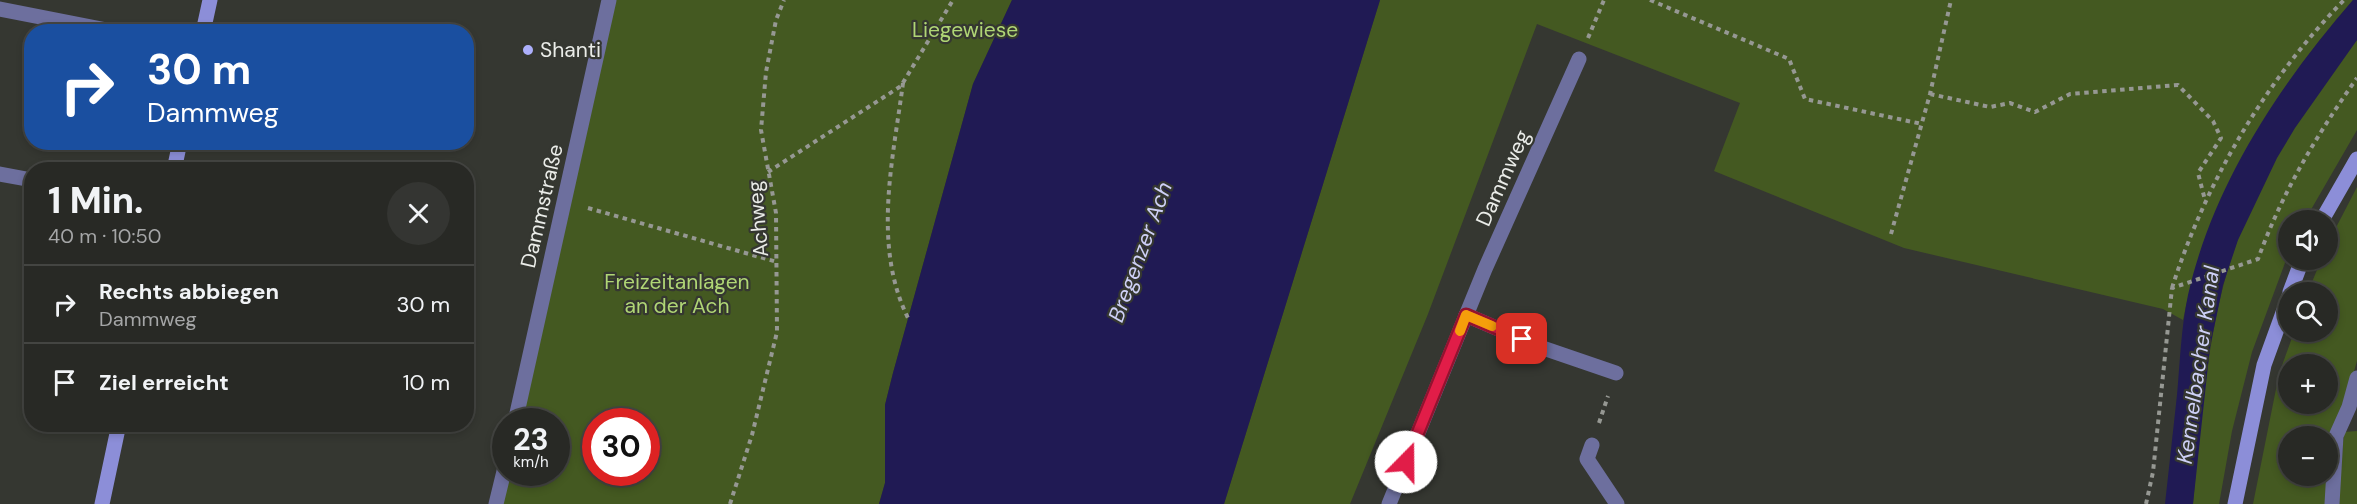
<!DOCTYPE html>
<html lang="de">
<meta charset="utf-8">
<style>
:root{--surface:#282925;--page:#343532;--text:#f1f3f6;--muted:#a5a6a7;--line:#444542}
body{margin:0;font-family:"DM Sans",sans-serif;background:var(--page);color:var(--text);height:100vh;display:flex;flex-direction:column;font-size:22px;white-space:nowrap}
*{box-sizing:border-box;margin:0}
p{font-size:20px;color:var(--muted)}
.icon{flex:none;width:33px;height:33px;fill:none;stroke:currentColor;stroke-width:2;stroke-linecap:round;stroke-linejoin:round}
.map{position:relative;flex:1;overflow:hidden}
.details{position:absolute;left:24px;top:162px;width:450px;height:270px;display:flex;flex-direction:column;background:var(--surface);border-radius:24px;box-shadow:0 3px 9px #0003,0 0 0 2px var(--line)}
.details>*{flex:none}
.top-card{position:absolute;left:24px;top:24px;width:450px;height:126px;border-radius:24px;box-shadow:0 3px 9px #0003,0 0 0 2px var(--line);background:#1a4fa0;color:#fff;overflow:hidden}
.tools{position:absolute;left:2278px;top:210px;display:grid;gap:12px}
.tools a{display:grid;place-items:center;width:60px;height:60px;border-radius:50%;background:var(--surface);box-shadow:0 3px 9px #0003,0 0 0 2px var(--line);font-size:30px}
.speed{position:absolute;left:492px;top:408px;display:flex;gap:12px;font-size:30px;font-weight:700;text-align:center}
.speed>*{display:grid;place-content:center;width:78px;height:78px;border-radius:50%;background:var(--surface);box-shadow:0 3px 9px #0003,0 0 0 2px var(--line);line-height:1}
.speed small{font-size:15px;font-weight:400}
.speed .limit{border:9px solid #d22;background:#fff;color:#111}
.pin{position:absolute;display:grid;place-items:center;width:51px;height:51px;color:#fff;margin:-26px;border-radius:12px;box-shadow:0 3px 9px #0006}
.me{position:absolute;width:66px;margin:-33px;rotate:22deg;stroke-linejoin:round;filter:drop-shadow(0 0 4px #0008)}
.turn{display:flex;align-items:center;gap:21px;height:126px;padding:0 24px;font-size:27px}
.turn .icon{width:78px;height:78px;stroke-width:2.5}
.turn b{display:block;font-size:42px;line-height:51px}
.round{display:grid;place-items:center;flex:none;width:63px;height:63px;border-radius:32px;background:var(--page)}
.headline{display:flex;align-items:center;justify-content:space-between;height:102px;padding:0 24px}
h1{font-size:36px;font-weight:800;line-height:45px}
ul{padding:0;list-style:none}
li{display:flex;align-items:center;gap:18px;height:78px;padding:0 24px;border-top:2px solid var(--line)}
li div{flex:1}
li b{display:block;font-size:22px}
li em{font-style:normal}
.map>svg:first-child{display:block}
.green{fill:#445921;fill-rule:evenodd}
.water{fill:#201a54}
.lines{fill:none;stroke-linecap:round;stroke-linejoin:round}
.path{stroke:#969893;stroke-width:4;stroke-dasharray:4.5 4.5;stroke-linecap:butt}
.lane{stroke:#6d6f9e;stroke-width:15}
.street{stroke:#6d6f9e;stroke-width:15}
.secondary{stroke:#8c8ed8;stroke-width:15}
.route-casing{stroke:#92132f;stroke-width:15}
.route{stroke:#e11d48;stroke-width:10}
.slow{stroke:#f59e0b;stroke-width:10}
.poi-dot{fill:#acaffb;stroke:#353731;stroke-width:2}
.labels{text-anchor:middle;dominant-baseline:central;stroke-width:4.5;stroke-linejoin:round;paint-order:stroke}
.park-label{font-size:21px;fill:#b0d675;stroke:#353731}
.poi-label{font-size:21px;fill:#eaece8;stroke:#353731;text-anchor:start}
.street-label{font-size:21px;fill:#eaece8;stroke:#353731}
.water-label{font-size:22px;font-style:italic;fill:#ced0f6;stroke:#353731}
</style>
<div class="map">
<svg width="2357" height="504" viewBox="0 0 2357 504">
<rect width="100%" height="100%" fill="#353731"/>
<path class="green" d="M609 0H1012L973 84 893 373 885 405V483L879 504H496L506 472H556V422L515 421ZM596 422H646V472H596Z
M1380 0H2353C2273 92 2207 199 2183 320L2163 309 1904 248 1714 171 1740 103 1537 24 1428 314 1350 504H1224Z
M2357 40V130L2305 220H2289V252L2252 352 2232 431 2219 504H2193C2200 432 2205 358 2223 287 2245 198 2299 111 2357 40Z
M2357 187V361L2344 406 2326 504H2253L2279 374 2294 332H2328V292H2308L2321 260H2328V243ZM2289 364H2328V404H2289ZM2289 436H2328V476H2289Z
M2357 431V504H2338L2344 432Z"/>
<path class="water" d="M1012 0H1380L1224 504H879L885 483V405L893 373 973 84Z
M2353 0H2357V40L2295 128 2277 158 2238 240 2223 285 2210 347 2193 504H2165C2169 468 2173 431 2177 395 2180 362 2181 328 2188 295 2213 184 2280 84 2353 0Z"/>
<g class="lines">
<path class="path" d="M1650 0 1789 59 1805 99 1922 124
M1588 38 1604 0
M903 83C893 160 872 245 908 318
M1930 94 1990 107 2010 103 2035 112 2070 94 2178 85 2213 121 2221 138 2198 173 2205 200
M768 172 901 86 953 0
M588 208 777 262
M1891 234 1930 94 1951 0
M2172 288C2206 181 2266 80 2344 0
M1599 423 1608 396
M730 504 752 435 777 332 776 213 761 130 766 72 776 20 784 0
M2146 504 2153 472 2172 288 2258 259C2282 193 2316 136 2357 78"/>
<path class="lane" d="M0 9 117 32
M0 174 32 180
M1466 315 1540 347 1616 373
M1592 445 1587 459 1617 504"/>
<path class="street" d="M515 422 609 0
M496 504 506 463
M1389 504 1485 269 1579 59
M2332 504 2336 436 2349 407 2357 378"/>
<path class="secondary" d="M203 32 210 0
M174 170 180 142
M2322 220 2357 159
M2290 292 2302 260
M102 504 119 424
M2235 504 2264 365 2289 296"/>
</g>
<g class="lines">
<g class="route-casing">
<path id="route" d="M1406 462 1466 315 1522 339"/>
</g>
<use href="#route" class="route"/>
<path class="slow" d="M1460 331 1466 315 1492 326"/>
</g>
<circle class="poi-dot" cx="528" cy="50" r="6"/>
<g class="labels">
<g class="park-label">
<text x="965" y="30">Liegewiese</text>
<text x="677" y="282">Freizeitanlagen<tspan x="677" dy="24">an der Ach</tspan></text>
</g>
<g class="poi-label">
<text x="540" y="50">Shanti</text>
</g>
<g class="street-label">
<text transform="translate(1503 178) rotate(-66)">Dammweg</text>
<text transform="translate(542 206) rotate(-77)">Dammstraße</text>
<text transform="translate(758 219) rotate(-95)">Achweg</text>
</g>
<g class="water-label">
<text transform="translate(1140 252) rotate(-70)">Bregenzer Ach</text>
<text transform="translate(2198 365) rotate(-82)">Kennelbacher Kanal</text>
</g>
</g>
</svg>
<div class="tools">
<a><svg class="icon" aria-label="sound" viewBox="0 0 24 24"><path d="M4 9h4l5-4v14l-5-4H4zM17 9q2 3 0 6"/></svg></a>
<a><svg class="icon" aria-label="search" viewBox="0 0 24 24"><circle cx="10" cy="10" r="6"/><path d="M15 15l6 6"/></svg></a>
<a>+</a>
<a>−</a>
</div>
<div class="speed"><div>23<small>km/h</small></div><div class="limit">30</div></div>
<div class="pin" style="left:1522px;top:339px;background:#d93025"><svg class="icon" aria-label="arrive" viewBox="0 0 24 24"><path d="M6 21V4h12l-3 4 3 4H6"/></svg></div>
<svg class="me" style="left:1406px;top:462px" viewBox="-20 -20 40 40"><circle r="19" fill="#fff"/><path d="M0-13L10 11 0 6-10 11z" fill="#e11d48"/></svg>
<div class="top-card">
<div class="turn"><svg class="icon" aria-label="right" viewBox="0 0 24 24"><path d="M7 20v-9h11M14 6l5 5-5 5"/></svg><div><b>30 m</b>Dammweg</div></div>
</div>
<section class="details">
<div class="headline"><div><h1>1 Min.</h1><p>40 m · 10:50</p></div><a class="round"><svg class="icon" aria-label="close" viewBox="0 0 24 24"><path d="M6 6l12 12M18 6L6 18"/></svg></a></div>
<ul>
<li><svg class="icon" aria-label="right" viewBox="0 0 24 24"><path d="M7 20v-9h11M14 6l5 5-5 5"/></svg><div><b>Rechts abbiegen</b><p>Dammweg</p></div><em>30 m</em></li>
<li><svg class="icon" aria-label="arrive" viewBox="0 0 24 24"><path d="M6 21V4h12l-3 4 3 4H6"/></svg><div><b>Ziel erreicht</b></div><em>10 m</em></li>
</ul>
</section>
</div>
